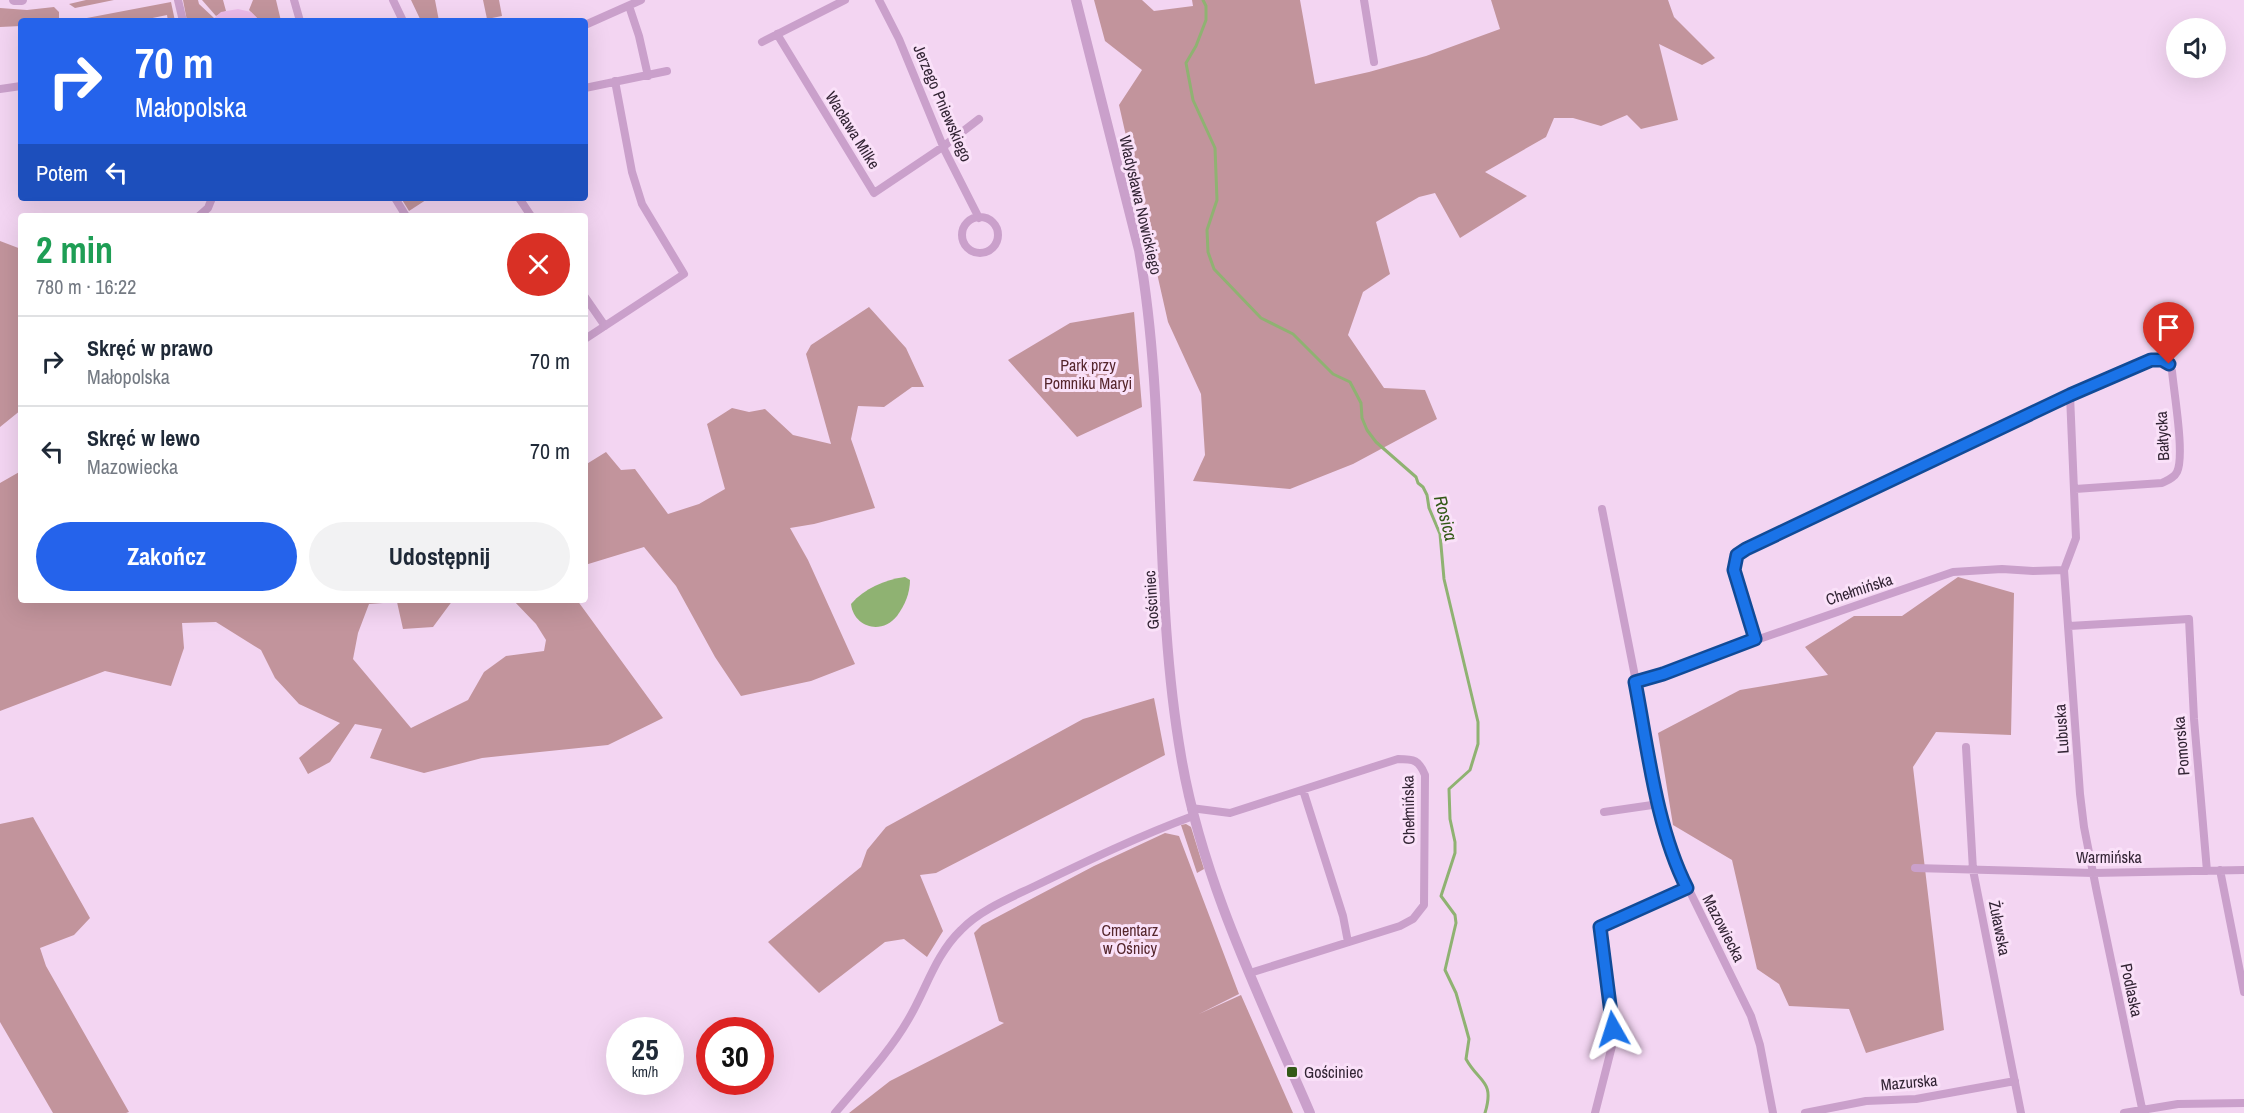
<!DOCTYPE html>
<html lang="pl">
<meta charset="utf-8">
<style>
:root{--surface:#fff;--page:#f2f2f3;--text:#1f2937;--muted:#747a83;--line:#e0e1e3;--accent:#2563eb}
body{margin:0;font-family:"Archivo Narrow",sans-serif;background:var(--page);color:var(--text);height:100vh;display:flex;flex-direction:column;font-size:22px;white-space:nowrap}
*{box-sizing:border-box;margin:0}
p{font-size:20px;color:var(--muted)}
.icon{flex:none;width:33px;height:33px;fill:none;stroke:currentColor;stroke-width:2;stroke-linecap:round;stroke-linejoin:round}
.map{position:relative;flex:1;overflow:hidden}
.details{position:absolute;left:18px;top:213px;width:570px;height:390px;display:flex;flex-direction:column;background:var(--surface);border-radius:6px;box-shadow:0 6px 24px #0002}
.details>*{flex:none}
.banner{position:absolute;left:18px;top:18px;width:570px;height:183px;border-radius:6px;box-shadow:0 6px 24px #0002;background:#2563eb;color:#fff;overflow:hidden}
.fabs{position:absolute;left:2166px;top:18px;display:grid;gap:12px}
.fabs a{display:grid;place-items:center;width:60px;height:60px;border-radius:50%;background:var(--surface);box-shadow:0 6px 24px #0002;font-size:30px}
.speed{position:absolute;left:606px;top:1017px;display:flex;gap:12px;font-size:30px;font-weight:700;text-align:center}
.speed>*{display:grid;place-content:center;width:78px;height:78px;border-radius:50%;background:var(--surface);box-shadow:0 6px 24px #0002;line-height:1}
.speed small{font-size:15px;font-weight:400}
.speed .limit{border:9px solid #d22;background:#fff;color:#111}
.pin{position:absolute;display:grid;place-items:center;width:51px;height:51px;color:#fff;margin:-62px -26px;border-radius:50% 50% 50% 0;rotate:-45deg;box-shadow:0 0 6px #0007}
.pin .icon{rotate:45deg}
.me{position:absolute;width:66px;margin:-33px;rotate:354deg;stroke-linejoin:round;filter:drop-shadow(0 0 4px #0008)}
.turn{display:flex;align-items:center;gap:21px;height:126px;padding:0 18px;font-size:27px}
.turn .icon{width:78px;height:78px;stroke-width:2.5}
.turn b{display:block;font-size:42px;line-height:51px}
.then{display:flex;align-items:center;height:57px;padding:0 18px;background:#0003;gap:12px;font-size:22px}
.round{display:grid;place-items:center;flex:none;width:63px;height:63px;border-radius:32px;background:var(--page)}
.overview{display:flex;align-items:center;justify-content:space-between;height:102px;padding:0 18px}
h1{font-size:36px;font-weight:700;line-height:45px;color:#1e9e55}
.action{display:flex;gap:12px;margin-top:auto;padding:12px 18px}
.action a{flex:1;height:69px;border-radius:36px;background:var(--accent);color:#fff;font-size:24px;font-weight:700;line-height:69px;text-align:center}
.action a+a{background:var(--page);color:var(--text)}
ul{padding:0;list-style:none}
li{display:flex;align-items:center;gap:18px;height:90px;padding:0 18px;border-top:2px solid var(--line)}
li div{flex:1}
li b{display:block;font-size:22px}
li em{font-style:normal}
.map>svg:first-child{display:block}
.green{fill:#c2949c}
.plaza{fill:#ecbae9}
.water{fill:#8fb272}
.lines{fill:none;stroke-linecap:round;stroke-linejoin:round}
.stream{stroke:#8fb272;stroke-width:3}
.minor{stroke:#caa0cb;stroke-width:8}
.tertiary{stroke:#caa0cb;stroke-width:10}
.route-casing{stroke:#114b97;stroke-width:15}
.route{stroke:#1a73e8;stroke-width:10}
.poi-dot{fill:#335917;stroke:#fae1f9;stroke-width:2}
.labels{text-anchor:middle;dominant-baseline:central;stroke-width:6;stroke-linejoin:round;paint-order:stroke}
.street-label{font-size:16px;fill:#322434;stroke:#fae1f9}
.park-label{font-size:16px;fill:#55262c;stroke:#fae1f9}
.poi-label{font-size:16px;fill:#322434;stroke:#fae1f9;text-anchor:start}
.water-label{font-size:18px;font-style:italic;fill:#335917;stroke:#fae1f9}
</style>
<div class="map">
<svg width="2244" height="1113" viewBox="0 0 2244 1113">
<rect width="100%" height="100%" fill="#f3d5f2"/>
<path class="green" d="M86 0H114L75 8 69 4Z
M183 0H198L199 4 214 18 211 21H187Z
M202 0H223L226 11 216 16Z
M253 0H276L281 21H260L249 10Z
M411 0H435L439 21H421Z
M483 0H499L502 16 487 19Z
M1094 0H1142L1154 11 1193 6 1192 0H1300L1315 84 1369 72 1426 56 1500 29 1491 0H1668L1674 17 1715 58 1702 65 1659 44 1678 120 1641 129 1627 115 1601 126 1573 118H1554L1546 137 1485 172 1527 196 1460 238 1435 193 1419 197 1376 222 1390 274 1363 292 1348 335 1384 388 1425 390 1437 419 1353 464 1290 489 1193 481 1205 455 1201 394 1168 322 1119 105 1142 70 1105 41Z
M171 2 175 21H168L167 15 138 21H71Z
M54 7 59 12V21H21V26L0 27V8L27 10Z
M401 198H429L409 211Z
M0 241 21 249V410L0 427Z
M869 307 906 348 924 387H912L884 407 858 406 851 439 875 508 814 524 790 528 808 560 855 664 811 681 741 696 715 657 676 586 644 547 585 565V465L606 452 621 470 635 469 668 514 699 504 725 489 707 424 732 408 749 412 765 409 793 435 831 444 806 354 811 345Z
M1134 312 1142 407 1077 437 1008 360 1070 323Z
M21 471V600H453L433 627 403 629 397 602 369 604 358 633 353 659 411 728 468 700 484 672 506 656 544 651 546 640 536 624 513 600H577L663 718 608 745 482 758 424 773 370 758 382 729 355 724 330 762 308 774 299 758 340 723 299 704 275 678 261 650 216 622 182 623 184 648 171 686 105 671 0 711V483Z
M1958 577 2014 593 2011 735 1936 732 1913 767 1944 1030 1866 1053 1849 1009 1789 1006 1779 984 1757 969 1732 860 1673 825 1658 733 1740 690 1828 675 1805 647 1854 616H1902Z
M1154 698 1165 755 936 873 920 875 943 931 927 957 904 939 885 942 819 993 768 942 861 867 867 850 886 827 1083 719Z
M33 817 90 918 74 935 40 948 46 966 129 1112 126 1113H53L0 1022V824Z
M1186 824 1191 827 1204 869 1197 873 1181 825Z
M1165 833 1179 836 1239 994 1199 1014 1241 995 1293 1113H849L890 1081 1004 1023 999 1021 974 933 982 925 1094 866Z"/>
<path class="plaza" d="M238 9 251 12 260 21H211L221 12Z"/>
<path class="water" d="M905 577 910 580C910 593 905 605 897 616 882 635 854 628 851 604 865 588 884 580 905 577Z"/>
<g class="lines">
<path class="stream" d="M1203 0 1206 6V20L1196 46 1186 63 1193 100 1215 148 1217 200 1207 230 1208 252 1214 269 1261 318 1293 334 1333 374 1350 382 1361 403 1362 418 1367 430 1376 442 1416 477 1418 483 1423 487 1427 495 1429 508 1440 534 1444 579 1478 722V744L1470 770 1449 789 1450 819 1455 842V853L1441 896 1455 915 1456 923 1445 970 1456 993 1466 1028 1469 1039 1466 1059C1479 1083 1495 1080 1485 1113"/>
<path class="minor" d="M178 0 183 21
M294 0 300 21
M393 0 403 21
M879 0 899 39 945 151 979 218
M1364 0 1374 62
M629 6 639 36 648 76
M585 25 641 0
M777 34 874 193 944 146 979 119
M762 42 845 0
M585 88 667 71
M0 89 21 86
M395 198 406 216
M519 198 531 216
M199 216 208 208 212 198
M962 235a18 18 0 1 1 36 0a18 18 0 1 1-36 0Z
M585 297 605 326
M585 339 684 274 642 204 632 172 615 81
M2070 395 2076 538 2064 570 2080 794 2084 827 2097 893 2143 1113
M1602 509 1669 849 1751 1016 1760 1045 1773 1113
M2069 626 2189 619 2194 719 2207 871
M1755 639 1734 569 1738 555 1744 549 1892 478 2125 371C2141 364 2163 350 2172 371 2174 393 2185 456 2177 472 2174 478 2168 480 2162 483L2075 489
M1635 682 1953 572 2002 569 2033 571 2064 570
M1966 747 1973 870 2021 1113
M1303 790 1343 916 1348 942
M1191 808 1230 813 1398 759C1414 759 1419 760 1425 775L1424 905 1413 919 1400 926 1250 973
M1604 812 1659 804
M1915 868 2093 873 2244 870
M2220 870 2244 992
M835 1113C860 1083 889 1053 908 1020 926 990 935 955 961 930 980 910 1010 898 1035 886 1087 861 1139 836 1193 816
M1595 1113 1612 1046 1613 1029 1600 927 1687 888
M1805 1113 1866 1101 1916 1099 2015 1081
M2124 1113 2178 1104 2244 1103"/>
<path class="tertiary" d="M14 0H22
M1076 0 1139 250C1168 416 1152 589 1181 756 1202 881 1260 997 1310 1113"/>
</g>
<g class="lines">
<g class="route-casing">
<path id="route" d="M1613 1029 1600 927 1687 888C1656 827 1648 749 1635 682L1663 674 1755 639 1734 570 1737 555 1746 549 2070 395 2151 360H2162L2169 364"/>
</g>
<use href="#route" class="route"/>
</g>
<rect class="poi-dot" x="1286" y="1066" width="12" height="12" rx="3"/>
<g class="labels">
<g class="street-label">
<text transform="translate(943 103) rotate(67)">Jerzego Pniewskiego</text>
<text transform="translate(853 130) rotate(58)">Wacława Milke</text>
<text transform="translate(1141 205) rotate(77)">Władysława Nowickiego</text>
<text transform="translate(2162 436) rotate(-93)">Bałtycka</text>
<text transform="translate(1859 589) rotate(-18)">Chełmińska</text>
<text transform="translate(1151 600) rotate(-94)">Gościniec</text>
<text transform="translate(2061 729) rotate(-94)">Lubuska</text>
<text transform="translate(2181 746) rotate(-95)">Pomorska</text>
<text transform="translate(1408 810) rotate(-91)">Chełmińska</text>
<text x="2109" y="857">Warmińska</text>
<text transform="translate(1724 928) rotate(63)">Mazowiecka</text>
<text transform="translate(2000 928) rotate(79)">Żuławska</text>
<text transform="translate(2132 990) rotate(78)">Podlaska</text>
<text transform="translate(1909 1082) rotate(-5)">Mazurska</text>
</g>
<g class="park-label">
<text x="1088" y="365">Park przy<tspan x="1088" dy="18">Pomniku Maryi</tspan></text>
<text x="1130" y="930">Cmentarz<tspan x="1130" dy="18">w Ośnicy</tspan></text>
</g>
<g class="poi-label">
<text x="1304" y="1072">Gościniec</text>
</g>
<g class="water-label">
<text transform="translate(1446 518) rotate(75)">Rosica</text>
</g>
</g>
</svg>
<div class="fabs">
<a><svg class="icon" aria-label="sound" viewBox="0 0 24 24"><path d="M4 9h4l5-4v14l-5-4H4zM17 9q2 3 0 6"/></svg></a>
</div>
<div class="speed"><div>25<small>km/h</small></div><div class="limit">30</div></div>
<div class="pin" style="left:2169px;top:364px;background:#d93025"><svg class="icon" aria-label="arrive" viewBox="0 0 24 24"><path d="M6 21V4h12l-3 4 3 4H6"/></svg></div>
<svg class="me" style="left:1613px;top:1029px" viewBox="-20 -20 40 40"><path d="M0-17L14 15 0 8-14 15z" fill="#1a73e8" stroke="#fff" stroke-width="4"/></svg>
<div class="banner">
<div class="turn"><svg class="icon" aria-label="right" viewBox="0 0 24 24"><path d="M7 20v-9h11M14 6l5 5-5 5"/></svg><div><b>70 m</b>Małopolska</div></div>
<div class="then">Potem<svg class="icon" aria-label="left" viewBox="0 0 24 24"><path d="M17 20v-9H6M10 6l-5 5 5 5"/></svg></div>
</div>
<section class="details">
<div class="overview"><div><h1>2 min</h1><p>780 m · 16:22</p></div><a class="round" style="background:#d93025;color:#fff"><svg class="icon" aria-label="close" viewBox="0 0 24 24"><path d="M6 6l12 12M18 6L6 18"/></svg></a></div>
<ul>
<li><svg class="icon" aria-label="right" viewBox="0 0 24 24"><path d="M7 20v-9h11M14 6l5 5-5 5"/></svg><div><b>Skręć w prawo</b><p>Małopolska</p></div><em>70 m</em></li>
<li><svg class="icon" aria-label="left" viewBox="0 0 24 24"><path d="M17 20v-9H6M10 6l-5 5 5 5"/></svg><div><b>Skręć w lewo</b><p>Mazowiecka</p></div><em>70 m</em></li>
</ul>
<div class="action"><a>Zakończ</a><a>Udostępnij</a></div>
</section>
</div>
